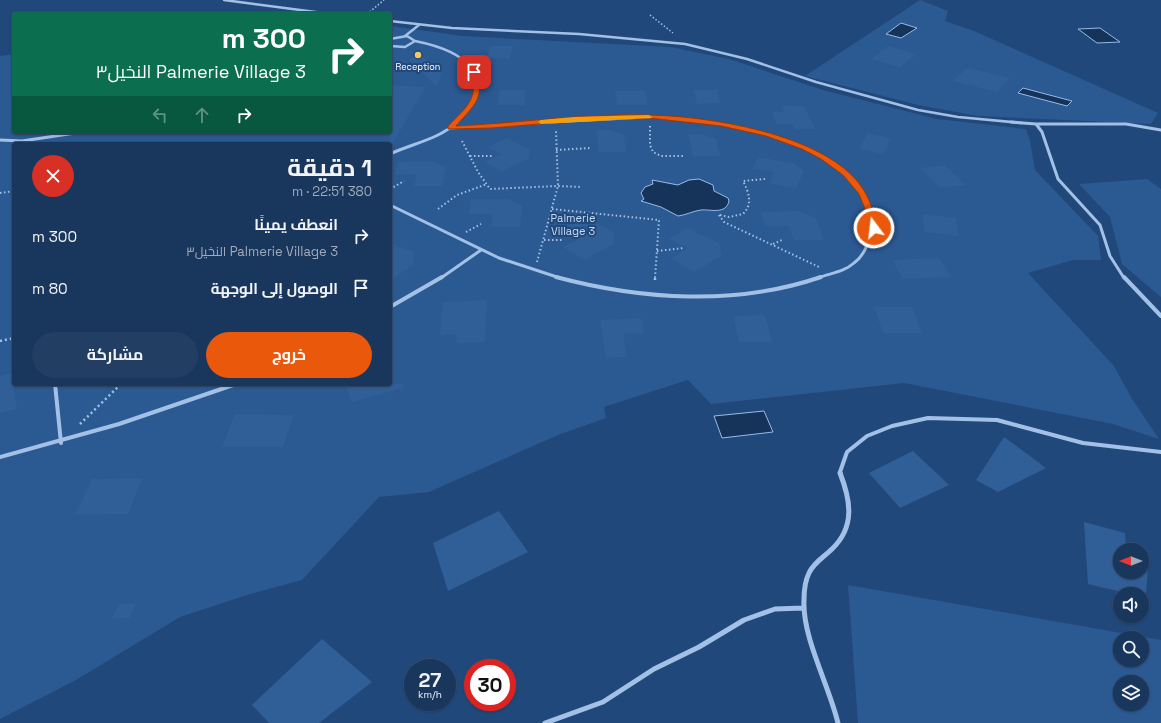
<!DOCTYPE html>
<html lang="ar">
<meta charset="utf-8">
<style>
:root{--surface:#19365c;--page:#223e62;--text:#f1f3f6;--muted:#9fabbb;--line:#375072;--accent:#ea580c}
body{margin:0;font-family:"Space Grotesk",Cairo,sans-serif;background:var(--page);color:var(--text);direction:rtl;height:100vh;display:flex;flex-direction:column;font-size:15px;white-space:nowrap}
*{box-sizing:border-box;margin:0}
p{font-size:13px;color:var(--muted)}
.icon{flex:none;width:22px;height:22px;fill:none;stroke:currentColor;stroke-width:2;stroke-linecap:round;stroke-linejoin:round}
.map{position:relative;flex:1;overflow:hidden;direction:ltr}
.details{position:absolute;left:12px;top:142px;width:380px;height:244px;display:flex;flex-direction:column;background:var(--surface);border-radius:4px;box-shadow:0 1px 3px #0004,0 0 0 1px var(--line);direction:rtl}
.details>*{flex:none}
.top-card{position:absolute;left:12px;top:12px;width:380px;height:122px;border-radius:4px;box-shadow:0 1px 3px #0004,0 0 0 1px var(--line);direction:rtl;background:#0b6e4f;color:#fff;overflow:hidden}
.needle{width:26px;rotate:270deg}
.tools{position:absolute;left:1113px;top:543px;display:grid;gap:8px}
.tools a{display:grid;place-items:center;width:36px;height:36px;border-radius:50%;background:var(--surface);box-shadow:0 1px 3px #0004,0 0 0 1px var(--line);font-size:20px}
.speed{position:absolute;left:404px;top:659px;display:flex;gap:8px;font-size:20px;font-weight:700;text-align:center}
.speed>*{display:grid;place-content:center;width:52px;height:52px;border-radius:50%;background:var(--surface);box-shadow:0 1px 3px #0004,0 0 0 1px var(--line);line-height:1}
.speed small{font-size:10px;font-weight:400}
.speed .limit{border:6px solid #d22;background:#fff;color:#111}
.pin{position:absolute;display:grid;place-items:center;width:34px;height:34px;color:#fff;margin:-17px;border-radius:8px;box-shadow:0 2px 6px #0006}
.me{position:absolute;width:44px;margin:-22px;rotate:345deg;stroke-linejoin:round;filter:drop-shadow(0 0 3px #0008)}
.turn{display:flex;align-items:center;gap:14px;height:84px;padding:0 20px;font-size:18px}
.turn .icon{width:52px;height:52px;stroke-width:2.5}
.turn b{display:block;font-size:28px;line-height:34px}
.lanes{display:flex;align-items:center;height:38px;padding:0 20px;background:#0003;justify-content:center;gap:20px;direction:ltr}
.lanes .off{opacity:.35}
.round{display:grid;place-items:center;flex:none;width:42px;height:42px;border-radius:21px;background:var(--page)}
.summary{display:flex;align-items:center;justify-content:space-between;height:68px;padding:0 20px}
h1{font-size:24px;font-weight:700;line-height:30px}
.cta{display:flex;gap:8px;margin-top:auto;padding:8px 20px}
.cta a{flex:1;height:46px;border-radius:24px;background:var(--accent);color:#fff;font-size:16px;font-weight:700;line-height:46px;text-align:center}
.cta a+a{background:var(--page);color:var(--text)}
ul{padding:0;list-style:none}
li{display:flex;align-items:center;gap:12px;height:52px;padding:0 20px}
li div{flex:1}
li b{display:block;font-size:15px}
li em{font-style:normal}
.map>svg:first-child{display:block}
.green{fill:#2b5992;fill-rule:evenodd}
.water{fill:#16335a;stroke:#96bce7}
.building{fill:#305f98}
.lines{fill:none;stroke-linecap:round;stroke-linejoin:round}
.path-far2{stroke:#a3c1e6;stroke-width:1.5;stroke-dasharray:1.5 2;stroke-linecap:butt}
.path-far1{stroke:#a3c1e6;stroke-width:2;stroke-dasharray:1.5 2.5;stroke-linecap:butt}
.path{stroke:#a3c1e6;stroke-width:2.5;stroke-dasharray:2 3;stroke-linecap:butt}
.street-far3{stroke:#a3c1e6;stroke-width:2.5}
.street-far2{stroke:#a3c1e6;stroke-width:3}
.street-far1{stroke:#a3c1e6;stroke-width:4}
.street{stroke:#a3c1e6;stroke-width:5}
.route{fill:#ea580c;stroke:#983908}
.slow{fill:#f59e0b}
.poi-dot{fill:#f2c964;stroke:#21487a;stroke-width:1.5}
.labels{text-anchor:middle;dominant-baseline:central;stroke-width:4;stroke-linejoin:round;paint-order:stroke}
.far-poi-label{font-size:9px;fill:#fff;stroke:#21487a}
.park-label{font-size:11px;fill:#c6dbf4;stroke:#21487a}
</style>
<div class="map">
<svg width="1161" height="723" viewBox="0 0 1161 723">
<rect width="100%" height="100%" fill="#21487a"/>
<path class="green" d="M920 0 948 11 945 21 974 31 1158 113 1151 124 978 116 918 105 805 76Z
M390 26 463 36 671 47 729 59 823 90 937 119 1026 129 1030 141 1035 170 1098 236 1101 260H1073L1028 273 1114 366 1132 399 1159 439 1113 424 904 383 711 404 688 380 604 407 606 418 558 435 429 492 379 497 302 580 250 594 180 617 76 680 0 719V56L14 54V132H390ZM14 144H390V384H14Z
M1147 179 1161 189V297L1122 264 1110 217 1079 184Z
M848 585 1161 640V723H858ZM1120 638H1142V660H1120ZM1120 682H1142V704H1120Z"/>
<path class="water" d="M901 23 917 28 901 38 886 34Z
M1100 28 1120 42 1097 43 1078 29Z
M1023 88 1072 101 1067 106 1018 93Z
M699 179 713 185 714 191 728 198 729 201C726 215 710 209 701 210 693 211 686 215 678 216L661 207 641 201 644 199 641 193 645 187 653 184 652 180 678 185 689 180Z
M764 411 773 432 722 438 714 416Z"/>
<path class="building" d="M491 46H513L509 59 487 58Z
M888 46 917 54 900 67 871 59Z
M418 52 442 74 436 86 409 60Z
M967 68 1010 78 997 92 953 81Z
M390 85 425 87 390 149Z
M500 90H526L524 105H497Z
M693 90H717L721 103 697 104Z
M615 91H645L647 105H617Z
M782 106H804L816 129H795L792 124H777L772 112H785Z
M597 130H611L624 135 626 152H599Z
M868 133 891 138 883 154 859 149Z
M688 134H702L716 139 720 156H693Z
M507 138 530 150 529 159 502 171 484 162 501 154 488 147Z
M758 157 793 163 804 171 796 189 769 183 774 172 752 169Z
M434 161 446 168 442 186H414L417 174 395 175 398 162Z
M945 165 966 185 940 188 920 168Z
M471 199H509L522 206 520 227H491L492 214H469Z
M799 211 816 218 824 240H794L789 226 765 227 761 212Z
M923 214 956 218 958 236 924 232Z
M580 219 592 227V221L614 232V244L584 260 563 247 582 237 565 228Z
M687 228 719 243 722 255 695 272 671 259 688 248 669 239Z
M390 243 413 252 414 264 390 281Z
M939 258 951 277 903 279 892 260Z
M487 300 485 342 456 343 457 334 440 335 443 302Z
M874 307H912L922 333H883Z
M765 315 772 342H739L733 316Z
M641 318 644 333 623 334 627 357 606 358 600 320Z
M11 373 17 409 0 413V376Z
M345 384H403V388L352 402Z
M235 414 294 415 283 447H222Z
M1004 437 1046 468 998 492 976 480Z
M913 451 949 485 900 508 869 473Z
M143 478 128 514 75 515 92 479Z
M499 511 528 552 448 591 433 543Z
M1084 522 1125 533 1126 550H1120V572H1142V566L1148 567 1146 594H1130L1088 584Z
M136 603 130 618 112 619 118 604Z
M322 639 372 682 319 723H269L252 705Z"/>
<g class="lines">
<path class="path-far2" d="M367 14 384 0
M650 15 673 33"/>
<path class="path-far1" d="M650 126V145L653 152 661 156H685
M462 141 478 172 490 189 558 186 582 187
M556 150 591 148
M470 156H493
M390 189 404 181
M0 193 14 191
M438 209 457 195 487 184
M552 209 659 220 655 278
M719 215 724 222 819 267
M720 215 729 217 743 214C753 204 749 193 743 181L765 179
M466 232 481 224
M544 240H562
M773 244 784 239
M657 251 684 248
M537 262 558 186 556 130"/>
<path class="path" d="M655 280V277
M0 341 14 338
M80 424 121 384"/>
<path class="street-far3" d="M224 0 331 14
M390 21 452 28 579 34 685 44 747 59 816 82 918 110 958 117 1022 123
M405 36 419 25
M390 39 407 36 415 41 405 47 390 46
M415 41C465 51 500 75 456 123
M536 123 651 117 713 123"/>
<path class="street-far2" d="M706 122C743 127 781 135 814 153 844 169 884 205 868 243 865 251 861 258 854 263 844 272 831 273 818 278
M1011 122 1036 124H1126L1161 130
M1036 124 1042 132 1058 179 1100 225 1110 256 1124 278
M450 128 550 122
M0 140 22 141 82 132
M390 154C411 144 440 139 457 122
M390 205 499 258 560 278
M441 278 481 250"/>
<path class="street-far1" d="M556 277C642 300 736 306 821 277
M1124 277 1161 316
M390 307 442 277
M55 384 61 443
M0 457 119 424 236 384
M841 474 840 472 847 452 867 436 892 426 928 418 997 420 1083 443 1161 452"/>
<path class="street" d="M545 723 603 702 654 669 699 647 744 620 775 609 803 608
M838 723C829 685 802 637 804 600 804 591 805 581 809 573 814 562 824 557 832 549 855 527 851 501 840 473"/>
</g>
<path class="route" d="M474 70 477 72C485 100 473 106 456 126 520 123 584 113 649 115 709 116 835 135 866 194 872 205 875 217 877 228L874 231 870 228 867 214 859 194 843 175 821 159 802 149 766 136 721 126 649 118 574 121 492 128 448 129V126C466 107 479 100 471 72Z"/>
<path class="slow" d="M649 115 652 117 651 118 541 124 538 122 541 120 574 117Z"/>
<circle class="poi-dot" cx="418" cy="55" r="4"/>
<g class="labels">
<g class="far-poi-label">
<text x="418" y="67">Reception</text>
</g>
<g class="park-label">
<text x="573" y="218">Palmerie<tspan x="573" dy="13">Village 3</tspan></text>
</g>
</g>
</svg>
<div class="tools">
<a><svg class="needle" viewBox="-14 -14 28 28"><path d="M0-13l5 13h-10z" fill="#e53935"/><path d="M0 13l5-13h-10z" fill="#9fabbb"/></svg></a>
<a><svg class="icon" aria-label="sound" viewBox="0 0 24 24"><path d="M4 9h4l5-4v14l-5-4H4zM17 9q2 3 0 6"/></svg></a>
<a><svg class="icon" aria-label="search" viewBox="0 0 24 24"><circle cx="10" cy="10" r="6"/><path d="M15 15l6 6"/></svg></a>
<a><svg class="icon" aria-label="layers" viewBox="0 0 24 24"><path d="M12 4l9 5-9 5-9-5zM3 14l9 5 9-5"/></svg></a>
</div>
<div class="speed"><div>27<small>km/h</small></div><div class="limit">30</div></div>
<div class="pin" style="left:474px;top:72px;background:#d93025"><svg class="icon" aria-label="arrive" viewBox="0 0 24 24"><path d="M6 21V4h12l-3 4 3 4H6"/></svg></div>
<svg class="me" style="left:874px;top:228px" viewBox="-20 -20 40 40"><circle r="17" fill="#ea580c" stroke="#fff" stroke-width="3"/><path d="M0-11L8 9 0 5-8 9z" fill="#fff"/></svg>
<div class="top-card">
<div class="turn"><svg class="icon" aria-label="right" viewBox="0 0 24 24"><path d="M7 20v-9h11M14 6l5 5-5 5"/></svg><div><b>300 m</b>Palmerie Village 3 النخيل٣</div></div>
<div class="lanes"><svg class="icon off" aria-label="left" viewBox="0 0 24 24"><path d="M17 20v-9H6M10 6l-5 5 5 5"/></svg><svg class="icon off" aria-label="ahead" viewBox="0 0 24 24"><path d="M12 20V5M6 11l6-6 6 6"/></svg><svg class="icon" aria-label="right" viewBox="0 0 24 24"><path d="M7 20v-9h11M14 6l5 5-5 5"/></svg></div>
</div>
<section class="details">
<div class="summary"><div><h1>1 دقيقة</h1><p>380 m · 22:51</p></div><a class="round" style="background:#d93025;color:#fff"><svg class="icon" aria-label="close" viewBox="0 0 24 24"><path d="M6 6l12 12M18 6L6 18"/></svg></a></div>
<ul>
<li><svg class="icon" aria-label="right" viewBox="0 0 24 24"><path d="M7 20v-9h11M14 6l5 5-5 5"/></svg><div><b>انعطف يمينًا</b><p>Palmerie Village 3 النخيل٣</p></div><em>300 m</em></li>
<li><svg class="icon" aria-label="arrive" viewBox="0 0 24 24"><path d="M6 21V4h12l-3 4 3 4H6"/></svg><div><b>الوصول إلى الوجهة</b></div><em>80 m</em></li>
</ul>
<div class="cta"><a>خروج</a><a>مشاركة</a></div>
</section>
</div>
